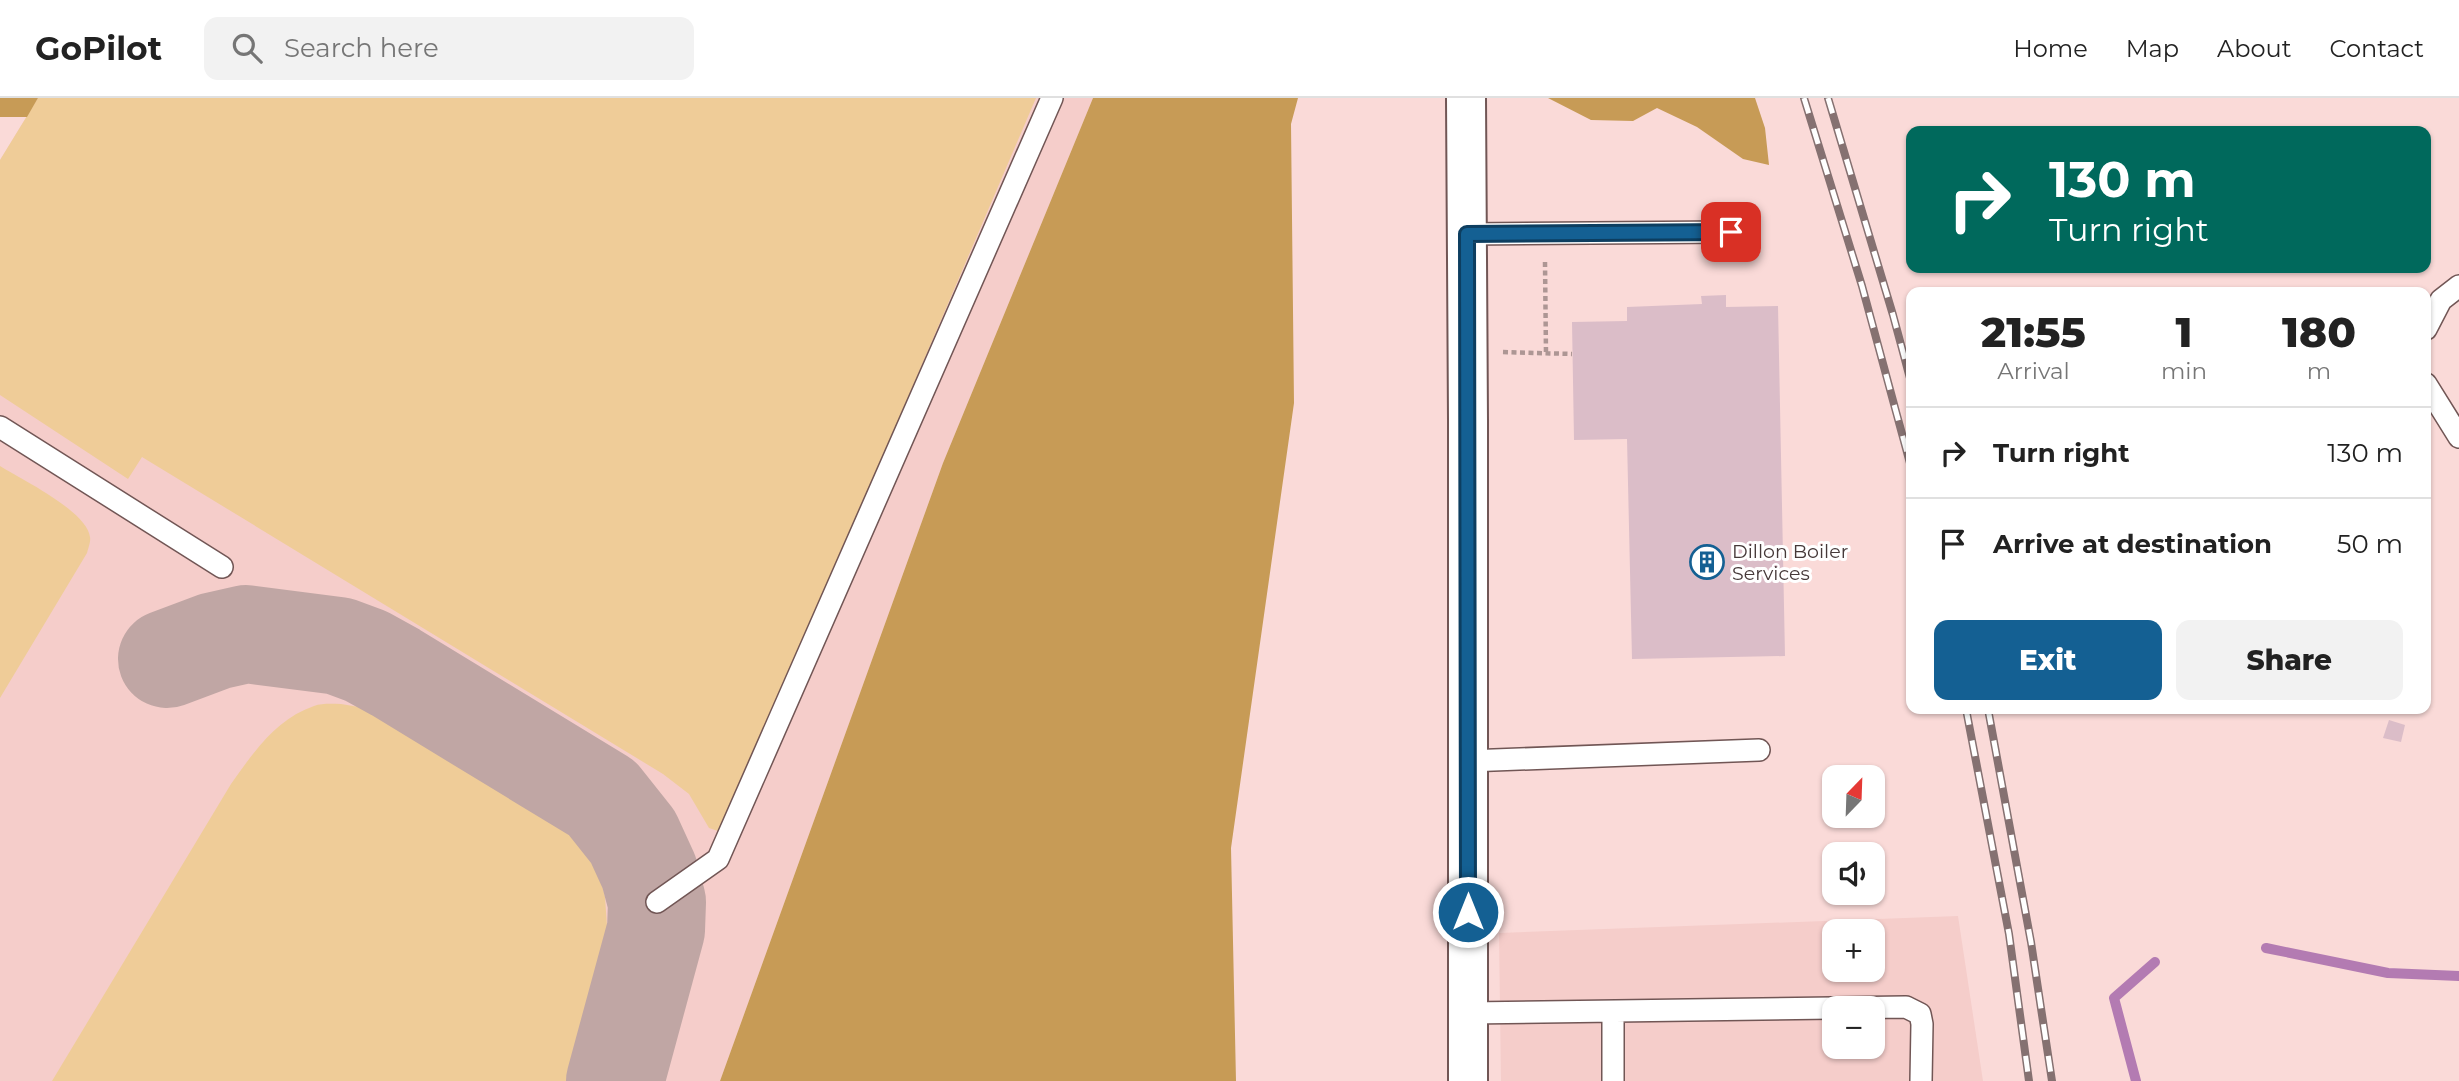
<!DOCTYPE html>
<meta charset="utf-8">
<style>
:root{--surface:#fff;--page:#f2f2f2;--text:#222;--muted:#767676;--line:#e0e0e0;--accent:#146093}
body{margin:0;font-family:Montserrat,sans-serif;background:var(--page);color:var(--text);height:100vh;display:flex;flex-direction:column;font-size:26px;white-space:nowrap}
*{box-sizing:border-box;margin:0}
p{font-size:23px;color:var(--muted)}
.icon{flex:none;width:38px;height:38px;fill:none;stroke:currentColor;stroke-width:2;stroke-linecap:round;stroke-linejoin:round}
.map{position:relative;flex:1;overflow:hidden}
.side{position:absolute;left:1906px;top:189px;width:525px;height:427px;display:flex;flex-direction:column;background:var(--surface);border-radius:14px;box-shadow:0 2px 5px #0004}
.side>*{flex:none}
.hud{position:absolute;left:1906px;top:28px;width:525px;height:147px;border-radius:14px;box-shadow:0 2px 5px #0004;background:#00695c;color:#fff;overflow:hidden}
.needle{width:46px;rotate:23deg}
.fabs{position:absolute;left:1822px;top:667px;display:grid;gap:14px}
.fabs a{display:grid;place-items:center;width:63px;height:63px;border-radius:14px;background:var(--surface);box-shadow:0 2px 5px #0004;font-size:35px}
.pin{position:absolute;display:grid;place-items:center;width:60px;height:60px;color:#fff;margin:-30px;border-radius:14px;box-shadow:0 4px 10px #0006}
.me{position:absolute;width:77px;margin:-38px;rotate:0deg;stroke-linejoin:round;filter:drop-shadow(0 0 5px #0008)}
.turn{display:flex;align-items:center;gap:24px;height:147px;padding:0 28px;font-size:32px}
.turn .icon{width:91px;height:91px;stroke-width:2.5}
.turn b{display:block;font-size:49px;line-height:60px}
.eta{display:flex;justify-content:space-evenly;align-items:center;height:119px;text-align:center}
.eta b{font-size:42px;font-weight:800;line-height:49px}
.primary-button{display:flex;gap:14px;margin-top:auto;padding:14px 28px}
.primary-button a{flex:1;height:80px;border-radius:14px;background:var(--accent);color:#fff;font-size:28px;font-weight:800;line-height:80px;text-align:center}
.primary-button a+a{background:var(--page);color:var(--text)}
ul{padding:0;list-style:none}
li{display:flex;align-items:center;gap:21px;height:91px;padding:0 28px;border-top:2px solid var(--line)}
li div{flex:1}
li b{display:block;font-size:26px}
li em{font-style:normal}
header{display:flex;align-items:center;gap:42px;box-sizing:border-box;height:98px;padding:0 35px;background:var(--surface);border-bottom:2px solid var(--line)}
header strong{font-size:33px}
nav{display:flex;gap:38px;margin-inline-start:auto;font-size:24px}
.search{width:490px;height:63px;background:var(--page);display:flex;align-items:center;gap:18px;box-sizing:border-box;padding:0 24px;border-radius:14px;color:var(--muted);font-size:26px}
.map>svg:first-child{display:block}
.built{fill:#f5cdca;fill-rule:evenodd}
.green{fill:#efcc98}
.forest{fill:#c79b56}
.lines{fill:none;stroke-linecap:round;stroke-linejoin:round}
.stream{stroke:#b37bb2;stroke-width:10}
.taxiway{stroke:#c0a6a4;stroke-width:98}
.building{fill:#dbbdc8}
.lane-casing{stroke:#715655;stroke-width:24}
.secondary-casing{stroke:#715655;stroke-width:42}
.path{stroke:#ad9694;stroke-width:4.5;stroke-dasharray:5 3.5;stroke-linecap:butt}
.lane{stroke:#fff;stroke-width:21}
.secondary{stroke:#fff;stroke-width:38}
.rail-casing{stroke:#857171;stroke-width:8}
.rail{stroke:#fff;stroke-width:5;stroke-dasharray:16;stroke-linecap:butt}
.route-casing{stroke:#0d3e60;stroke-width:18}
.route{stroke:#146093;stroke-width:12}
.labels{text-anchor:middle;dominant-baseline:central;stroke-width:6;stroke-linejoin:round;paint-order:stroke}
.poi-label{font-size:19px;fill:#463939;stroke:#fff;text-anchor:start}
</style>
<header>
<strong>GoPilot</strong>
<div class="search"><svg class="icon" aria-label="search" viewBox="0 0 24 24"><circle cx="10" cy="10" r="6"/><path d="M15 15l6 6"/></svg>Search here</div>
<nav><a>Home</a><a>Map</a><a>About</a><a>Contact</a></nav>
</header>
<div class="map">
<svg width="2459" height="983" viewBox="0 0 2459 983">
<rect width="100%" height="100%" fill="#fadad8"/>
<path class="built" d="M38 0H1093L943 365 720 983H0V62Z
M1958 818 1983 983H1501L1499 835ZM1834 833H1872V872H1834ZM1834 910H1872V948H1834Z"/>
<path class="green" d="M38 0H1036L725 727 718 733 709 730 689 696 663 676 142 359 128 381 0 297V62Z
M0 368C21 381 87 413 90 439 91 443 88 451 87 455L0 600Z
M341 606 365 610 564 729 598 769 605 799 607 828 600 873 569 983H52L231 686C253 655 276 621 314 608 322 605 333 606 341 606Z"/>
<path class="forest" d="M0 0H38L27 19H0Z
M1093 0H1298L1291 26 1294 305 1231 750 1236 983H720L943 365Z
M1548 0H1755L1765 30 1769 67 1743 61 1697 29 1657 10 1633 23 1591 22Z"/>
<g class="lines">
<path class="stream" d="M2266 850 2388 875 2459 878
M2136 983 2114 900 2155 864"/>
<path class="taxiway" d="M167 561 215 543 246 536 339 548 366 558 395 574 602 700 633 739 649 774 657 804 656 832 615 983"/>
</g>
<path class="building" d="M1726 197V209L1778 208 1785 558 1632 561 1627 341 1574 342 1572 224 1627 223V209L1702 206 1701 198Z
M2389 622 2405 627 2401 644 2383 640Z"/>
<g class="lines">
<g class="lane-casing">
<path id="lane" d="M1467 136 1730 134
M2426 231 2441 202 2459 188
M2426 286 2459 339
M0 329 222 469
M1468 663 1759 652
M657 804 718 761 1052 0
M1613 914V983
M1468 915 1906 909 1920 916 1922 926 1921 983"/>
</g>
<g class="secondary-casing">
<path id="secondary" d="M1466 0 1468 322V983"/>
</g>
<path class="path" d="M1545 164 1546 256
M1503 254 1572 256"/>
<use href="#lane" class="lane"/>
<use href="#secondary" class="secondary"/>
<g class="rail-casing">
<path id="rail" d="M1804 0 1862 188 1911 369
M1828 0 1893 217 1911 284
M1966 611 2009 836 2029 983
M1988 611 2031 844 2052 983"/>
</g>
<use href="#rail" class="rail"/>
</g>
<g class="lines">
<g class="route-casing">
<path id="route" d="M1468 814 1467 136 1731 134"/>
</g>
<use href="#route" class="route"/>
</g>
<defs>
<g id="building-ring" transform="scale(1.75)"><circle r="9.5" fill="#fff" stroke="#146093" stroke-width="1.5"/><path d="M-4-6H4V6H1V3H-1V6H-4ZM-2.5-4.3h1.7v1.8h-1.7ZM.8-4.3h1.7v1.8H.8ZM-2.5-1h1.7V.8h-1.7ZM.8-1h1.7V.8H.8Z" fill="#146093"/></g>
</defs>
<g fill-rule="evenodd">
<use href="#building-ring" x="1707" y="464"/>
</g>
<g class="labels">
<g class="poi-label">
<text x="1732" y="453">Dillon Boiler<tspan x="1732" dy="22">Services</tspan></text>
</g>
</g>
</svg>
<div class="fabs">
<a><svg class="needle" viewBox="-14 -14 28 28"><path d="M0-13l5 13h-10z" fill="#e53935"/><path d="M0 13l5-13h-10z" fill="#767676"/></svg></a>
<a><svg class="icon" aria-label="sound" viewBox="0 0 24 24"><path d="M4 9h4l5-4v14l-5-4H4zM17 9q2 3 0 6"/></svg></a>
<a>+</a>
<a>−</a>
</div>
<div class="pin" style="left:1731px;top:134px;background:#d93025"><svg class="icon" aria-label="arrive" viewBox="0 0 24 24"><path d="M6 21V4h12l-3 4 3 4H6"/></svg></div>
<svg class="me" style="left:1468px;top:814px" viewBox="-20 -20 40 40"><circle r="17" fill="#146093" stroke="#fff" stroke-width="3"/><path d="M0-11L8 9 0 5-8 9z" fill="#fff"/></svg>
<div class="hud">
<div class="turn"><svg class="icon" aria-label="right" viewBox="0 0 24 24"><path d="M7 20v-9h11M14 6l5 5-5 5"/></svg><div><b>130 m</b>Turn right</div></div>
</div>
<section class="side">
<div class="eta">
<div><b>21:55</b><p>Arrival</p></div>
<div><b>1</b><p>min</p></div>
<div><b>180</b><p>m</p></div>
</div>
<ul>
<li><svg class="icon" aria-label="right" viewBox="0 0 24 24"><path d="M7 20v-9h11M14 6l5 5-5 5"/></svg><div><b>Turn right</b></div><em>130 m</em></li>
<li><svg class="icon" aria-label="arrive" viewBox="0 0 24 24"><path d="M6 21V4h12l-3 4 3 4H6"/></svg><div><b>Arrive at destination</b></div><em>50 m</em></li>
</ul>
<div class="primary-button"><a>Exit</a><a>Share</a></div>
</section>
</div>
